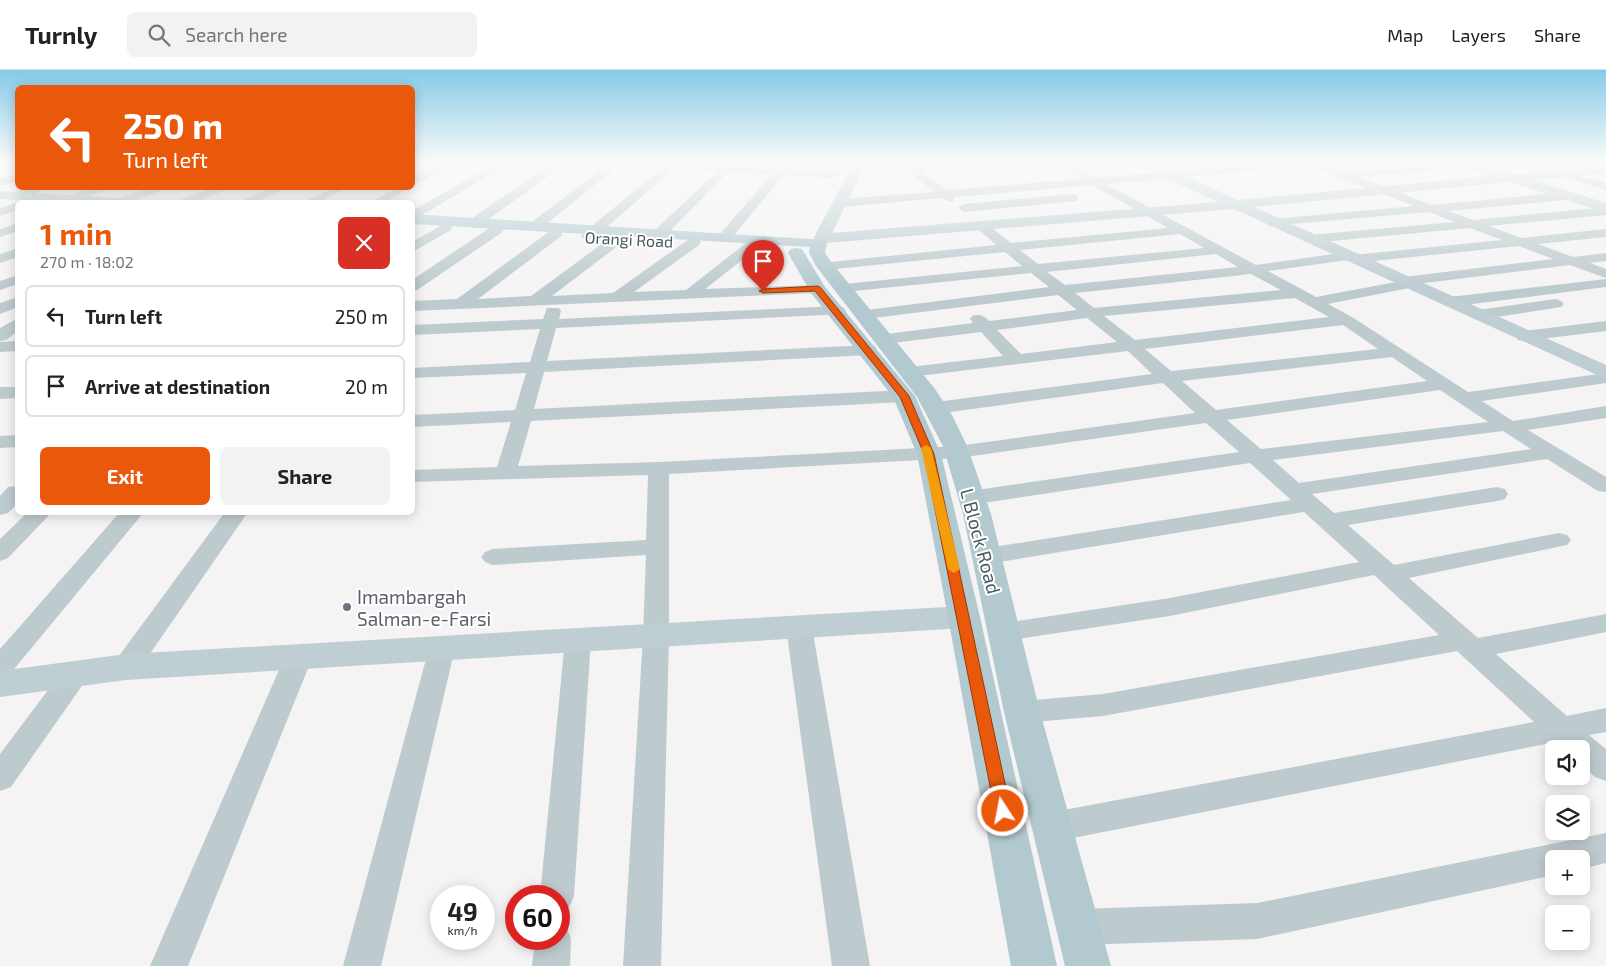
<!DOCTYPE html>
<meta charset="utf-8">
<style>
:root{--surface:#fff;--page:#f2f2f2;--text:#222;--muted:#767676;--line:#e0e0e0;--accent:#ea580c}
body{margin:0;font-family:"Exo 2",sans-serif;background:var(--page);color:var(--text);height:100vh;display:flex;flex-direction:column;font-size:19px;white-space:nowrap}
*{box-sizing:border-box;margin:0}
p{font-size:16px;color:var(--muted)}
.icon{flex:none;width:28px;height:28px;fill:none;stroke:currentColor;stroke-width:2;stroke-linecap:round;stroke-linejoin:round}
.map{position:relative;flex:1;overflow:hidden}
.side{position:absolute;left:15px;top:130px;width:400px;height:315px;display:flex;flex-direction:column;background:var(--surface);border-radius:8px;box-shadow:0 2px 12px #0003}
.side>*{flex:none}
.top-card{position:absolute;left:15px;top:15px;width:400px;height:105px;border-radius:8px;box-shadow:0 2px 12px #0003;background:#ea580c;color:#fff;overflow:hidden}
.buttons{position:absolute;left:1545px;top:670px;display:grid;gap:10px}
.buttons a{display:grid;place-items:center;width:45px;height:45px;border-radius:8px;background:var(--surface);box-shadow:0 2px 12px #0003;font-size:25px}
.speed{position:absolute;left:430px;top:815px;display:flex;gap:10px;font-size:25px;font-weight:700;text-align:center}
.speed>*{display:grid;place-content:center;width:65px;height:65px;border-radius:50%;background:var(--surface);box-shadow:0 2px 12px #0003;line-height:1}
.speed small{font-size:12px;font-weight:400}
.speed .limit{border:8px solid #d22;background:#fff;color:#111}
.pin{position:absolute;display:grid;place-items:center;width:42px;height:42px;color:#fff;margin:-51px -21px;border-radius:50% 50% 50% 0;rotate:-45deg;box-shadow:0 0 5px #0007}
.pin .icon{rotate:45deg}
.me{position:absolute;width:55px;margin:-28px;rotate:349deg;stroke-linejoin:round;filter:drop-shadow(0 0 4px #0008)}
.turn{display:flex;align-items:center;gap:18px;height:105px;padding:0 25px;font-size:22px}
.turn .icon{width:65px;height:65px;stroke-width:2.5}
.turn b{display:block;font-size:35px;line-height:42px}
.round{display:grid;place-items:center;flex:none;width:52px;height:52px;border-radius:8px;background:var(--page)}
.summary{display:flex;align-items:center;justify-content:space-between;height:85px;padding:0 25px}
h1{font-size:30px;font-weight:700;line-height:38px;color:var(--accent)}
.primary-button{display:flex;gap:10px;margin-top:auto;padding:10px 25px}
.primary-button a{flex:1;height:58px;border-radius:8px;background:var(--accent);color:#fff;font-size:20px;font-weight:700;line-height:58px;text-align:center}
.primary-button a+a{background:var(--page);color:var(--text)}
ul{padding:0;list-style:none}
li{display:flex;align-items:center;gap:15px;height:62px;margin:0 10px 8px;padding:0 15px;border:2px solid var(--line);border-radius:8px}
li div{flex:1}
li b{display:block;font-size:19px}
li em{font-style:normal}
header{display:flex;align-items:center;gap:30px;box-sizing:border-box;height:70px;padding:0 25px;background:var(--surface);border-bottom:1px solid var(--line)}
header strong{font-size:24px}
nav{display:flex;gap:28px;margin-inline-start:auto;font-size:18px}
.search{width:350px;height:45px;background:var(--page);display:flex;align-items:center;gap:12px;box-sizing:border-box;padding:0 18px;border-radius:8px;color:var(--muted);font-size:19px}
.map>svg:first-child{display:block}
.lines{fill:none;stroke-linecap:round;stroke-linejoin:round}
.street{fill:#becbce;fill-rule:evenodd}
.secondary{fill:#bfced3;fill-rule:evenodd}
.primary{fill:#b3c9d0;fill-rule:evenodd}
.route{fill:#ea580c;stroke:#983908}
.slow{fill:#f59e0b}
.worship-dot{fill:#6b7280;stroke:#fff;stroke-width:2}
.labels{text-anchor:middle;dominant-baseline:central;stroke-width:4;stroke-linejoin:round;paint-order:stroke}
.far-street-label{font-size:16px;fill:#4a5b60;stroke:#fff}
.street-label{font-size:19px;fill:#4a5b60;stroke:#fff}
.worship-label{font-size:19px;fill:#5b616d;stroke:#fff;text-anchor:start}
</style>
<header>
<strong>Turnly</strong>
<div class="search"><svg class="icon" aria-label="search" viewBox="0 0 24 24"><circle cx="10" cy="10" r="6"/><path d="M15 15l6 6"/></svg>Search here</div>
<nav><a>Map</a><a>Layers</a><a>Share</a></nav>
</header>
<div class="map">
<svg width="1606" height="896" viewBox="0 0 1606 896">
<rect width="100%" height="100%" fill="#f5f3f3"/>
<g class="lines">
<path class="street" d="M441 92H455L412 116V108Z
M498 92H511L412 151V141Z
M555 92H568L479 156H469L468 153 469 150Z
M611 92H623L539 160H529L528 157 529 154Z
M727 92H738L664 167H654L652 164 654 161Z
M783 92H794L730 170H720L718 167 720 164Z
M897 92H909L914 95 952 92H999L994 95 922 101 947 120 1081 109 1053 92H1067L1095 108 1281 92H1328L1325 95 1345 102 1471 92 1474 95 1469 98 1359 107 1432 135 1566 122 1572 126 1566 130 1448 141 1473 150 1606 137V145L1489 156 1521 168 1606 159V167L1538 174 1573 187 1606 183V191L1590 193 1606 199V208L1570 195 1416 214 1414 217 1409 218 1328 234 1352 247 1468 322 1606 303V313L1482 331 1513 351 1606 336V348L1528 360 1606 407V422L1598 421 1547 389 1312 424 1334 443 1497 417 1505 419 1508 424 1505 429 1497 431 1348 455 1394 495 1559 463 1567 465 1571 470 1567 475 1409 508 1478 568 1606 544V562L1496 584 1567 646 1606 638V662L1589 665 1606 679V711L1595 707 1581 694V679H1564L1556 672 1053 772 1041 767 1037 757 1041 747 1053 742 1534 652 1457 581 1103 646 1022 653 1012 650 1008 642 1012 634 1022 631 1103 624 1439 565 1374 505 1170 546 1004 571 995 569 991 562 995 555 1004 553 1170 528 1359 492 1304 442 987 494 979 491 975 486 979 481 987 478 1291 430 1250 393 970 435 962 433 959 428 962 423 970 421 1239 382 1206 353 958 388 669 404V566L661 896H623L643 566 646 485 493 495 485 492 481 487 485 482 493 479 646 470 648 405 412 412V400L497 397 511 352 412 357V345L515 340 526 303 412 308V298L530 292 540 259 412 265V255L543 249 547 238H559L561 241 559 249 838 236 844 238 846 241 844 244 556 258 547 291 869 275 875 276 877 280 875 284 869 285 544 302 534 339 904 320 911 322 913 326 911 330 904 332 531 351 518 396 659 392 958 376 1195 343 1163 313 936 344 929 342 927 338 929 334 936 332 1152 304 1128 281 910 307 904 306 901 302 904 298 910 297 1003 286 981 262 885 274 879 273 877 269 879 265 973 253 970 249 972 246C980 244 983 245 989 251L1077 240 1058 225 865 249 859 247 857 244 859 241 1049 217 1031 203 844 222 839 221 837 218 839 215 844 214 1022 196 1005 182 825 200 820 199 818 196 820 193 996 175 976 157 982 153 987 154 1011 173 1168 158 1092 115 955 127 954 131 950 132 942 128 841 137 835 133 841 129 934 122ZM1309 96 1414 136 1273 149 1267 153 1268 156 1430 142 1454 152 1310 165 1303 169 1305 172 1310 173 1470 158 1502 170 1353 185 1347 182 1256 195 1106 114ZM1180 164 1204 178 1038 194 1020 180ZM1519 176 1553 189 1403 207 1398 208 1396 212 1316 227 1268 201 1348 190 1354 193ZM1216 184 1238 197 1065 215 1047 202ZM1251 204 1281 220 1094 238 1075 223ZM1295 228 1329 247 1135 270 1104 246ZM1087 248 1117 272 1021 284 997 260ZM1343 255 1378 279 1171 301 1145 279ZM1392 287 1427 311 1216 340 1182 311ZM1440 320 1488 352 1261 379 1227 350ZM1503 361 1531 379 1299 413 1273 390Z
M669 93H677L678 95 593 169H583L581 166 583 163Z
M1606 97V103L1580 106 1606 113V120L1569 109 1568 107 1510 111 1504 108 1510 105Z
M18 104V111L0 116V109Z
M29 118H46L44 120 14 130 8 126 10 123Z
M91 118H107L105 120 74 132H66L64 129 66 126Z
M150 118H166L164 120 131 132H115L117 129Z
M213 118H228L226 120 196 132H180L182 129Z
M272 118H287L257 132H242L244 129Z
M332 118H347L319 132H304Z
M396 118H410L385 132H371Z
M1072 124 1076 125 1078 128 1076 131 964 142 958 138 964 134Z
M18 132V140L0 146V138Z
M18 153V161L0 167V159Z
M446 153 452 157 451 160 412 182V172Z
M496 156 501 157 503 160 501 163 417 220 412 221V210L491 157Z
M555 160 560 161 562 164 560 167 478 229 531 226 614 165 619 164 626 168 624 171 552 226 613 223 689 169H699L701 172 699 175 634 222 686 220 755 166H765L767 169 765 172 705 219 817 215 822 216 824 219 822 222 817 223 412 241V231L457 229 550 161Z
M18 178V187L0 193V184Z
M18 205V214L0 220V211Z
M1606 209V217L1449 237 1444 235 1441 232 1444 229 1449 227Z
M18 227V237L0 244V233Z
M1556 229 1561 231 1564 234 1561 237 1478 250 1472 248 1470 245 1472 242 1478 240Z
M18 248V261L6 270 0 271V258Z
M1606 251V261L1524 271 1518 270 1516 266 1518 262 1524 261Z
M18 271V281L0 282V272Z
M0 317H18V328L0 329Z
M18 365V377L0 378V366Z
M18 416V433L8 443 0 445V426L8 417Z
M28 442H52L8 488 0 491V469Z
M120 442H144L10 604 0 607V579Z
M225 442H248L136 604 126 607 116 604 112 597 116 590Z
M799 548 808 550 812 557 870 896H832L786 557 790 550Z
M578 560 587 563 591 570 574 826 569 838 559 842V826H540L565 570 569 563Z
M442 568 451 571 455 578 381 896H343L429 578 433 571Z
M299 576 309 579 313 586 188 896H150L285 586 289 579Z
M76 593 86 596 90 603 86 610 11 717 0 721V684L66 596Z
M1606 763V793L1581 799V789H1554V805L1257 869 1079 875 1066 870 1061 857 1066 844 1079 839 1257 833Z
M559 853 566 856 571 869 570 896H532L535 869H559Z"/>
<path class="secondary" d="M613 92H696L834 100 841 104 834 108 619 96Z
M854 92H867L832 163 1218 132 1137 95 1136 92H1154L1238 130 1490 106 1456 95 1455 92H1475L1606 133V143L1510 112 1254 137 1606 295V309L1234 139 827 173 825 176H813L811 173Z
M964 536 975 539 980 547 975 555 964 558 126 610 0 627V601L126 584Z"/>
<path class="primary" d="M0 121 119 128 124 129 126 132H53L0 129Z
M412 144 825 170 827 173 825 183 832 193 935 319 952 345 967 376 991 444 1040 642 1111 896H1065L1004 642 963 444 943 376 917 327 816 196 809 183 810 177 412 154Z
M796 178 802 179 825 217 915 326 941 384 980 547 1057 896H1011L948 547 917 384 893 327 811 223 788 183 790 179Z"/>
</g>
<linearGradient id="sky" x2="0" y2="1"><stop stop-color="#85cae8"/><stop offset="0.42" stop-color="#fafafa"/><stop offset="1" stop-color="#fafafa" stop-opacity="0"/></linearGradient>
<rect width="1606" height="218" fill="url(#sky)"/>
<path class="route" d="M818 216 820 217 909 326 934 384 1011 741 1009 746 1003 748 997 746 995 741 924 384 900 327 815 221 763 223 759 221 763 219Z"/>
<path class="slow" d="M926 375 931 378 960 499 954 503 948 499 921 378Z"/>
<circle class="worship-dot" cx="347" cy="537" r="5"/>
<g class="labels">
<g class="far-street-label">
<text transform="translate(629 169) rotate(3)">Orangi Road</text>
</g>
<g class="street-label">
<text transform="translate(981 471) rotate(75)">L Block Road</text>
</g>
<g class="worship-label">
<text x="357" y="526">Imambargah<tspan x="357" dy="22">Salman-e-Farsi</tspan></text>
</g>
</g>
</svg>
<div class="buttons">
<a><svg class="icon" aria-label="sound" viewBox="0 0 24 24"><path d="M4 9h4l5-4v14l-5-4H4zM17 9q2 3 0 6"/></svg></a>
<a><svg class="icon" aria-label="layers" viewBox="0 0 24 24"><path d="M12 4l9 5-9 5-9-5zM3 14l9 5 9-5"/></svg></a>
<a>+</a>
<a>−</a>
</div>
<div class="speed"><div>49<small>km/h</small></div><div class="limit">60</div></div>
<div class="pin" style="left:763px;top:221px;background:#d93025"><svg class="icon" aria-label="arrive" viewBox="0 0 24 24"><path d="M6 21V4h12l-3 4 3 4H6"/></svg></div>
<svg class="me" style="left:1003px;top:741px" viewBox="-20 -20 40 40"><circle r="17" fill="#ea580c" stroke="#fff" stroke-width="3"/><path d="M0-11L8 9 0 5-8 9z" fill="#fff"/></svg>
<div class="top-card">
<div class="turn"><svg class="icon" aria-label="left" viewBox="0 0 24 24"><path d="M17 20v-9H6M10 6l-5 5 5 5"/></svg><div><b>250 m</b>Turn left</div></div>
</div>
<section class="side">
<div class="summary"><div><h1>1 min</h1><p>270 m · 18:02</p></div><a class="round" style="background:#d93025;color:#fff"><svg class="icon" aria-label="close" viewBox="0 0 24 24"><path d="M6 6l12 12M18 6L6 18"/></svg></a></div>
<ul>
<li><svg class="icon" aria-label="left" viewBox="0 0 24 24"><path d="M17 20v-9H6M10 6l-5 5 5 5"/></svg><div><b>Turn left</b></div><em>250 m</em></li>
<li><svg class="icon" aria-label="arrive" viewBox="0 0 24 24"><path d="M6 21V4h12l-3 4 3 4H6"/></svg><div><b>Arrive at destination</b></div><em>20 m</em></li>
</ul>
<div class="primary-button"><a>Exit</a><a>Share</a></div>
</section>
</div>
